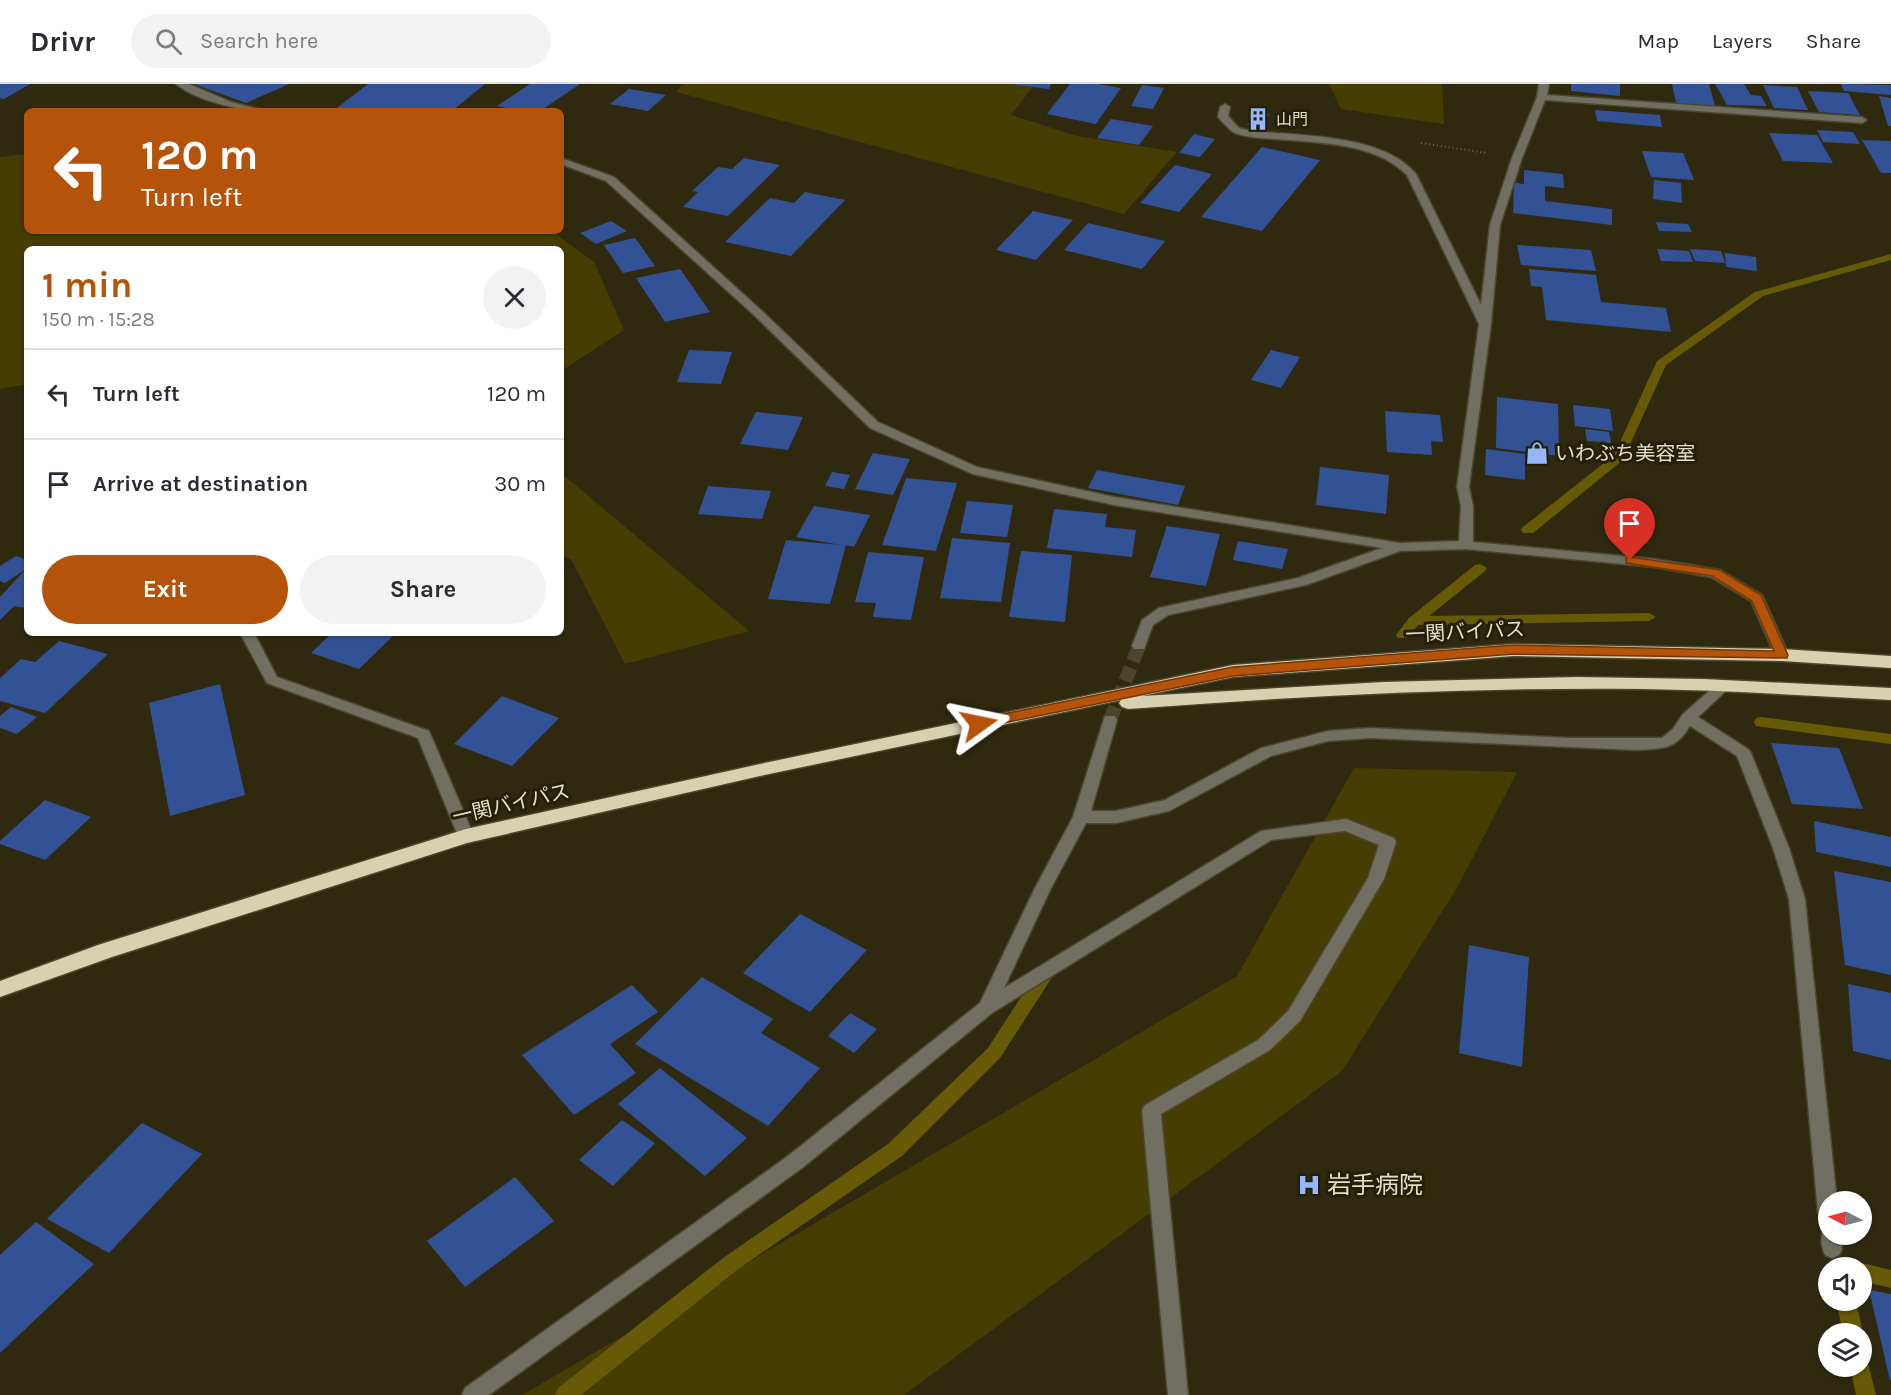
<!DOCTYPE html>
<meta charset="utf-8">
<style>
:root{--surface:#fff;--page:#f2f2f3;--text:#2b2b33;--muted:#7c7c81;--line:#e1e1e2;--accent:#b45309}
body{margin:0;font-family:Karla,"Noto Sans JP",sans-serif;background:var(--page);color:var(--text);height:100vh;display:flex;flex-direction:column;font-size:22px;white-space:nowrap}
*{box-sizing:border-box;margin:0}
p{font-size:20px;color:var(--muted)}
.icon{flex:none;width:33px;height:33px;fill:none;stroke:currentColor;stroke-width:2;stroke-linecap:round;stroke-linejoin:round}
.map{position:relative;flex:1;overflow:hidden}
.drawer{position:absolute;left:24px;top:162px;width:540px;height:390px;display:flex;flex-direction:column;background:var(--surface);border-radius:9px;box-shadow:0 2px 4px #0004}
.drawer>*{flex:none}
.guide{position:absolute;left:24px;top:24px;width:540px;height:126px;border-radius:9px;box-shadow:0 2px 4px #0004;background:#b45309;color:#fff;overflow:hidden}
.needle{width:39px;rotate:276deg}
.controls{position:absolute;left:1818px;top:1107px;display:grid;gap:12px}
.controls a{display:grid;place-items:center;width:54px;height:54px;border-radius:50%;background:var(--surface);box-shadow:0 2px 4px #0004;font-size:30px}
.pin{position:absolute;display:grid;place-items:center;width:51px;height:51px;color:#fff;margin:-62px -26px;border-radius:50% 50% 50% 0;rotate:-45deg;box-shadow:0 0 6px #0007}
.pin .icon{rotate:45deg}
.me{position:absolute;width:66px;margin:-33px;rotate:78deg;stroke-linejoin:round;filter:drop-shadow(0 0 4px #0008)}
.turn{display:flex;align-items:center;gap:21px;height:126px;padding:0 18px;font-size:27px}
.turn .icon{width:78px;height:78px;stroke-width:2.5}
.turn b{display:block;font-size:42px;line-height:51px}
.round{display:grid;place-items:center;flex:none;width:63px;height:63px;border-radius:32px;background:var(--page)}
.summary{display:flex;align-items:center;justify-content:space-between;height:102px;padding:0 18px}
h1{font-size:36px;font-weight:700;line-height:45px;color:var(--accent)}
.button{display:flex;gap:12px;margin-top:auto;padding:12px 18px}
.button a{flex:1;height:69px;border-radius:36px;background:var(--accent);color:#fff;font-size:24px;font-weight:700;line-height:69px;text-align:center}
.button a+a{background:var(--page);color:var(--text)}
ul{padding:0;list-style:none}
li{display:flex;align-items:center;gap:18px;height:90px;padding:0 18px;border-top:2px solid var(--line)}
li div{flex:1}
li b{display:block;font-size:22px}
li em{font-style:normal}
header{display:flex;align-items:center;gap:36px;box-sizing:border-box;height:84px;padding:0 30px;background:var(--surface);border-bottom:2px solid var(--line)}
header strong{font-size:28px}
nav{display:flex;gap:33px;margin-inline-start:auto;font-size:21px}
.search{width:420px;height:54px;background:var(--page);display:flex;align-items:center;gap:15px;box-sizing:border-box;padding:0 21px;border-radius:33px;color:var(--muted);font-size:22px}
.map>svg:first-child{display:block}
.green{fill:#463d03}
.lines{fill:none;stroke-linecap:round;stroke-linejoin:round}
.stream{fill:#665a07;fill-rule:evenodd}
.building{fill:#335296}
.minor-tunnel{stroke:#4a452c;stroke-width:14;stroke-dasharray:14 7;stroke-linecap:butt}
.minor-casing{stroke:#4b472e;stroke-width:3}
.highway-casing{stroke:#4b472e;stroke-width:3}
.path{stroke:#6e6a53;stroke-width:2;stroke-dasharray:1 3;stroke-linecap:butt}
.minor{fill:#716f62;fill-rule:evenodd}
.highway{fill:#d6d1b1;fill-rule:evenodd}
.route{fill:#b45309;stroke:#753606;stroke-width:1.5}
.labels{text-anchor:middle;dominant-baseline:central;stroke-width:6;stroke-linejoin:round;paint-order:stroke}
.far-poi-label{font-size:16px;fill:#e0dece;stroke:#252005;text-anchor:start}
.poi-label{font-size:20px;fill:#e0dece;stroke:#252005;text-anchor:start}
.street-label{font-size:20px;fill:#e0dece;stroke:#252005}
.near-poi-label{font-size:24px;fill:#e0dece;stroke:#252005;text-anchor:start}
</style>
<header>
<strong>Drivr</strong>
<div class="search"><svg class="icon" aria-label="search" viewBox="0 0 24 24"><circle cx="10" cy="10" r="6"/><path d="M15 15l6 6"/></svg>Search here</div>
<nav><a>Map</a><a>Layers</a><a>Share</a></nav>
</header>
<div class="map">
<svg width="1891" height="1311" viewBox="0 0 1891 1311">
<rect width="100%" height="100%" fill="#2f2a0f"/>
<path class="green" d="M682 0H1035L1011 31 1077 52 1177 68 1124 130 677 8Z
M1329 0H1442L1444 40 1341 25Z
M27 70V147H552L594 178 624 246 561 287V165H27V300L0 305V73Z
M561 389 749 547 625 580 571 475 561 471Z
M1354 684 1517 688 1457 804 1342 987 904 1311H522L1237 892Z"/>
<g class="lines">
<path class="stream" d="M1891 170V176L1763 212 1666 281 1623 376 1533 449H1523L1521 446 1523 443 1614 371 1657 277 1755 208Z
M1480 480 1487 484 1485 487 1429 532 1649 529 1656 533 1649 537 1418 541 1408 554H1398L1396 551 1409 534 1475 481Z
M1761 633 1891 650V660L1756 642 1754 638 1756 634Z
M1049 877 1055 879 1058 884 1000 974 902 1072 737 1186 581 1311H555L558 1304 723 1174 888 1060 988 964 1043 879Z
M1840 1175 1851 1178 1854 1184H1830L1833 1178Z
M1862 1179 1891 1186V1204L1862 1197V1184H1854Z
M1836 1216H1856L1863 1250 1862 1254V1250H1843Z
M1862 1273 1867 1275 1876 1311H1856L1850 1282H1862Z"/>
</g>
<path class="building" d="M0 0H30L4 15 0 14Z
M194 0H289L246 19Z
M368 0H485L452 27H333Z
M530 0H580L540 27H521L497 22Z
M1011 0H1051L1049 5Z
M1070 0H1098L1121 4 1096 40 1047 30Z
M1571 0H1620V12L1571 7Z
M1672 0H1709L1715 22 1676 19Z
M1715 0H1744L1751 11 1761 12 1767 22 1727 21Z
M1841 0 1891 1V11L1844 7Z
M1142 1 1164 4 1153 25 1131 22Z
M1763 1 1797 3 1808 26 1774 24Z
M629 5 666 11 648 27 610 20Z
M1808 7 1848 9 1860 31 1819 28Z
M1879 12 1891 14V42H1888Z
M1595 26 1660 31 1662 43 1597 37Z
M1254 28 1269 30 1262 43 1247 41Z
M1111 35 1153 42 1139 61 1097 54Z
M1817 46 1853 48 1860 60 1823 58Z
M1769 49 1817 51 1833 79 1783 77Z
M1194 50 1215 55 1200 73 1179 69Z
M1862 56 1891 57V89H1881Z
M1262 63 1320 76 1262 147 1201 133Z
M1642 67 1683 69 1694 96 1651 93Z
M744 74 780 81 728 132 683 123 698 108 692 107 718 83 732 85Z
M1175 81 1212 90 1179 128 1140 119Z
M1524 86 1563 90 1564 104 1545 102V117L1612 125V141L1513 129 1514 99 1524 100Z
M1654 96 1681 99 1682 119 1653 115Z
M805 108 845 116 791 172 725 158 770 114 794 119Z
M1033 127 1073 136 1036 176 996 166Z
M611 137 627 147 596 160 580 149Z
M1656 138 1688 140 1692 148 1659 147Z
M1088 139 1165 157 1142 185 1064 166Z
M635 154 655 182 623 189 604 161Z
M1517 161 1591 166 1596 187 1521 181Z
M1657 165 1689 167 1693 178 1661 177Z
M1690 165 1721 167 1725 179 1695 177Z
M1725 169 1756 173 1757 187 1726 183Z
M680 185 710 228 665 238 636 194Z
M1529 185 1596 191 1601 218 1666 224 1671 248 1546 236 1542 203 1531 202Z
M689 266 732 268 721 300 677 298Z
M1271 266 1300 273 1281 304 1251 296Z
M1497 313 1558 320 1559 372 1496 364Z
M1573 321 1610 325 1613 347 1575 342Z
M1385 327 1440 331 1443 358 1431 357 1432 371 1387 368Z
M756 328 803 333 788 366 740 360Z
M1585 345 1609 348 1611 359 1587 357Z
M1486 365 1525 370V396L1485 391Z
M873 369 910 375 893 411 855 405Z
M1320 383 1389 391 1386 430 1316 421Z
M1097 386 1185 402 1178 421 1088 404Z
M832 388 850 391 844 405 825 402Z
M906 394 957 399 936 467 882 461Z
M708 402 771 407 762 435 698 430Z
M967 417 1013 421 1007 453 960 449Z
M814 422 870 431 854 463 846 461 830 520 768 515 786 456 841 461 796 453Z
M1054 425 1107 430 1105 443 1136 446 1132 473 1047 464Z
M1167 442 1220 450 1206 502 1150 493Z
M952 454 1010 459 1001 518 940 514Z
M1238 457 1288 465 1282 485 1233 476Z
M1021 467 1072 471 1065 538 1009 533Z
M868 468 924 473 911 536 873 533 876 519 855 518Z
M16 472 27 476V524L14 522 0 536V513L26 485 5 499 0 497V482Z
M332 549H396L359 585 311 569Z
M59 557 108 570 45 629 0 617V594L21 575 35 578Z
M220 600 245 711 170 732 149 619Z
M502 612 559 634 512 682 454 660Z
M11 623 37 633 17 650 0 644V632Z
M1771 659 1839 664 1863 725 1792 720Z
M45 716 91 733 45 776 0 760V757Z
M1814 737 1891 753V783L1816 768Z
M1834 787 1891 798V891L1845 881Z
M800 830 867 866 810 928 743 889Z
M1469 861 1529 873 1522 983 1459 969Z
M702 893 773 935 761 949 820 984 768 1042 635 960Z
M1848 900 1891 909V976L1853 967Z
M632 901 658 928 610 960 636 989 574 1031 522 971Z
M850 929 877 945 854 969 828 952Z
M660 984 747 1054 705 1092 618 1020Z
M622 1036 655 1059 613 1102 579 1076Z
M142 1039 202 1070 109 1169 47 1135Z
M515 1093 554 1137 465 1203 427 1157Z
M36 1138 94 1180 0 1269V1171Z
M1869 1206 1891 1210V1296H1890Z"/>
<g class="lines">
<path class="minor-tunnel" d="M1110 636 1139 562"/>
<g class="minor-casing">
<path id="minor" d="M176 0H189L231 18 266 27C240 27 197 17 176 0Z
M1539 0H1549L1547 11 1862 33 1867 36 1862 39 1545 16 1522 74 1500 141 1491 240 1469 403 1473 422V458L1654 475 1720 486 1762 511 1789 571 1787 574 1782 576 1775 571 1751 517 1711 493 1654 483 1466 465 1400 467 1306 501 1168 531 1153 541 1144 565H1134L1132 562 1142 536 1159 524 1298 494 1382 464 1114 421 973 390 870 344 754 231 606 97 561 80V74L614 93 762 227 878 338 977 383 1114 413 1400 459 1459 457 1461 422 1457 403 1479 240 1407 91C1374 58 1319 59 1276 55 1262 54 1248 54 1235 49 1229 46 1223 38 1218 33L1220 23 1225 20 1230 23 1228 32 1239 44 1251 47C1299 52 1383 50 1416 90L1481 221 1490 141 1512 74 1537 13Z
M240 549H254L277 593 429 647 474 752 472 756H460L458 752 418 654 267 599Z
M1723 597 1728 599 1730 602 1728 605 1698 633 1748 665 1751 669 1789 764 1805 815 1837 1118H1828V1136L1821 1134 1818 1128 1789 815 1773 764 1737 672 1690 642C1675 666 1664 664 1638 666L1370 654 1328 657 1271 672 1169 727 1116 739H1086L1051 804 1004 904 1261 747 1346 735 1394 754 1396 758 1384 795 1300 937 1270 966 1161 1030 1188 1311H1168L1142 1026 1145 1021 1258 956 1288 927 1368 794 1379 761 1345 747 1271 756 992 929 802 1084 489 1311H462L465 1304 788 1072 980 919 1035 804 1073 733 1105 632H1115L1117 636 1091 727H1116L1165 716 1261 664 1328 647 1370 644 1568 654H1662L1673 645 1683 630 1718 599Z
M1828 1142V1150H1841L1842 1165 1839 1171 1832 1174 1825 1171C1821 1162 1820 1153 1824 1144Z"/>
</g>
<g class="highway-casing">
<path id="highway" d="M1514 560 1782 565 1891 572V584L1782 577 1514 572 1233 593 1142 612 1384 598 1577 593 1703 595 1891 604V616C1808 612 1725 606 1641 605 1470 603 1299 612 1128 625L1122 623 1119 619 1121 616 760 692 467 759 112 873 0 913V897L98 861 466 745 760 680 1233 581Z"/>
</g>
<path class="path" d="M1421 59 1487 69"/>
<use href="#minor" class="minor"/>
<use href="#highway" class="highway"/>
</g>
<path class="route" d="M1630 473 1720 486 1761 511 1788 571 1787 574 1514 570 1233 592 979 644 973 640 979 635 1233 583 1514 561 1774 567 1752 517 1712 492 1626 479V474Z"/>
<defs>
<g id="building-bare" transform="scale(1.8)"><path d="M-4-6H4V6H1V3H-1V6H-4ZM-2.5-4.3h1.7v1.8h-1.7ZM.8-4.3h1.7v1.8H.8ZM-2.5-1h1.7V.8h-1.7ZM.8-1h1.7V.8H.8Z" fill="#94b7fd" stroke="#252005" stroke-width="2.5" paint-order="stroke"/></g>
<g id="shop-bare" transform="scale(1.8)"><path d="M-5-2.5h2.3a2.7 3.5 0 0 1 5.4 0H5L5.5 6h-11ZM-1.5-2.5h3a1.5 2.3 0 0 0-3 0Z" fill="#94b7fd" stroke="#252005" stroke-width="2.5" paint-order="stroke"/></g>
<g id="hospital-bare" transform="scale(1.8)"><path d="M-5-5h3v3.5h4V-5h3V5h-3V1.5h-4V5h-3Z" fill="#94b7fd" stroke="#252005" stroke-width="2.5" paint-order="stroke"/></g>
</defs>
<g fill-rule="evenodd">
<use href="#building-bare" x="1258" y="35"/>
<use href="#shop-bare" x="1537" y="369"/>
<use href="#hospital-bare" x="1309" y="1101"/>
</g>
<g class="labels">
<g class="far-poi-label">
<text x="1276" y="35">山門</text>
</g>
<g class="poi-label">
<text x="1555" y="369">いわぶち美容室</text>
</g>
<g class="street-label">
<text transform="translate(1465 548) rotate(-3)">一関バイパス</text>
<text transform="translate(511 720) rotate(-13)">一関バイパス</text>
</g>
<g class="near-poi-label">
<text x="1327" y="1101">岩手病院</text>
</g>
</g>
</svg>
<div class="controls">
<a><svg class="needle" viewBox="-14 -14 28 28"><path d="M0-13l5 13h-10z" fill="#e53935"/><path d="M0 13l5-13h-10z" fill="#7c7c81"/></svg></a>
<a><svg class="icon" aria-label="sound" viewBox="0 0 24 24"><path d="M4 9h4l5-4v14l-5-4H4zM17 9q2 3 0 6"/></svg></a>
<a><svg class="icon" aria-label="layers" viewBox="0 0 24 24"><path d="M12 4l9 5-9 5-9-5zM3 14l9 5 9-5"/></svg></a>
</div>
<div class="pin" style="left:1630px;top:476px;background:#d93025"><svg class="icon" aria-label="arrive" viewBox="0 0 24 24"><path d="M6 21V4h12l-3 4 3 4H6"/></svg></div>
<svg class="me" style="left:979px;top:640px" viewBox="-20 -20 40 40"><path d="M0-17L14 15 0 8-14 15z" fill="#b45309" stroke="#fff" stroke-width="4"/></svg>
<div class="guide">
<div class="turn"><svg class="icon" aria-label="left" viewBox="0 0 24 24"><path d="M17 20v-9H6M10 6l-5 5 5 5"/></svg><div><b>120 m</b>Turn left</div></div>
</div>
<section class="drawer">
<div class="summary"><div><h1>1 min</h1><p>150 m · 15:28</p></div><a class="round"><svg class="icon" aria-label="close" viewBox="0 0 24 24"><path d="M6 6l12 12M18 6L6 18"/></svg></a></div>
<ul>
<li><svg class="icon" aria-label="left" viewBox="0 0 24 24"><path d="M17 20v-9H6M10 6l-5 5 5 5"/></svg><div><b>Turn left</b></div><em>120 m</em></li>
<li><svg class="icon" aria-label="arrive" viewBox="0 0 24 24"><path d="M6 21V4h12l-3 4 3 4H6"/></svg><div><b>Arrive at destination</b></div><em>30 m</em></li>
</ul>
<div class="button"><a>Exit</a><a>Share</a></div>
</section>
</div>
